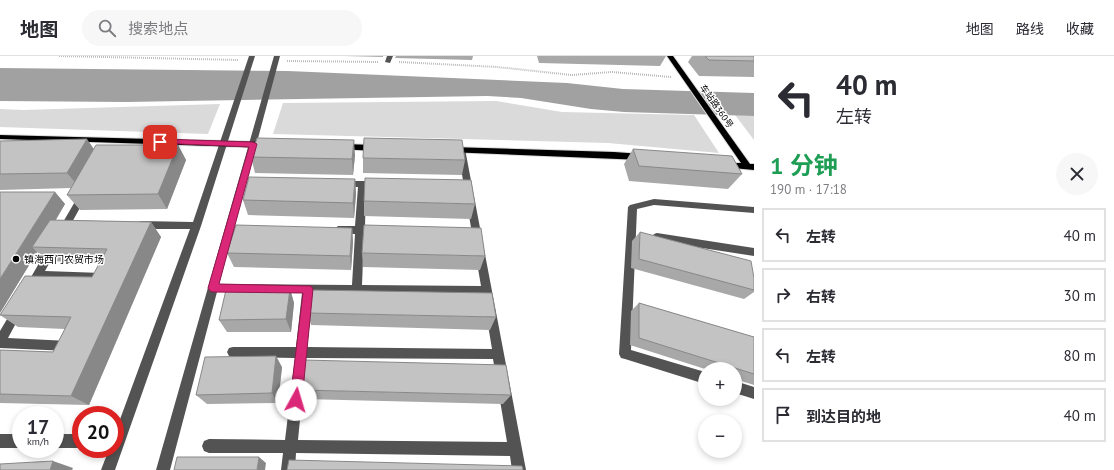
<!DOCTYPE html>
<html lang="zh">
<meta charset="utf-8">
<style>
:root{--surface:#fff;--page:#f7f7f7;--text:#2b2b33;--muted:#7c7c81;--line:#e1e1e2}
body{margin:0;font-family:"PT Sans","Noto Sans SC",sans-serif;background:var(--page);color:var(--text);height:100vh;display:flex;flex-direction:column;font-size:15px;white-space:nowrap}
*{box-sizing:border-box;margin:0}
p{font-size:13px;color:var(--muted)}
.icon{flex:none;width:22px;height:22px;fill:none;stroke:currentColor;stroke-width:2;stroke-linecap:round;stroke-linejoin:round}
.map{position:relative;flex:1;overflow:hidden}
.details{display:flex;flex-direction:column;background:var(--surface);width:360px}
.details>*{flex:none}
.banner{background:#fff;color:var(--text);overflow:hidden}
.buttons{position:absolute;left:698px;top:306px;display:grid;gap:8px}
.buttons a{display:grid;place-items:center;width:44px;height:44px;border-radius:50%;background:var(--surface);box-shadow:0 2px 6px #0003;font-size:20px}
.speed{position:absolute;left:12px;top:350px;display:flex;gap:8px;font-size:20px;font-weight:700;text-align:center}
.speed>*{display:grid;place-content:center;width:52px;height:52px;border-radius:50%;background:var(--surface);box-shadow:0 2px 6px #0003;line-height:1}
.speed small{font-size:10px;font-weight:400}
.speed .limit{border:6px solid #d22;background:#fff;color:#111}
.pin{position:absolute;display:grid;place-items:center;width:34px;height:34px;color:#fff;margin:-17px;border-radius:8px;box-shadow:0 2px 6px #0006}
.me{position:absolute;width:44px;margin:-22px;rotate:6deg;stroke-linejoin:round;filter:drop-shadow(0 0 3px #0008)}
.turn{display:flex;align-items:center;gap:14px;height:84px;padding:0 16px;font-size:18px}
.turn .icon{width:52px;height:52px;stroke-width:2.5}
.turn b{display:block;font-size:28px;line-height:34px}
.round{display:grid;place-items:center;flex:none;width:42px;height:42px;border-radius:21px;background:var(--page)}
.overview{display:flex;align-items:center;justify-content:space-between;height:68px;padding:0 16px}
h1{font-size:24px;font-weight:700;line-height:30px;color:#1e9e55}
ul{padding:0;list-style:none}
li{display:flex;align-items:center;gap:12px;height:54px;margin:0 8px 6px;padding:0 8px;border:2px solid var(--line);border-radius:0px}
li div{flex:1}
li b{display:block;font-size:15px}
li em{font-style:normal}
header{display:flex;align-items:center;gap:24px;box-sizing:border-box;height:56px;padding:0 20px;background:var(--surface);border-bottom:1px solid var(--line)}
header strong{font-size:19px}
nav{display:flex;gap:22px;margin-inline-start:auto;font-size:14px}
.search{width:280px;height:36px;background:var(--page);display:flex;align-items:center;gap:10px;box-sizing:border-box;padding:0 14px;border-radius:22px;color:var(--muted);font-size:15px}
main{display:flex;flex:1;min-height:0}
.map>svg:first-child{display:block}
.green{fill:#dadada}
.water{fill:#a1a1a1}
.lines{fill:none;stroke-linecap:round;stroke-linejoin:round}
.major-casing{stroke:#dbdbdb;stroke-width:2}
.path{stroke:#757575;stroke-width:2;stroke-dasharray:0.5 1.5;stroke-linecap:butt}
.minor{fill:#535353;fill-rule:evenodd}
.major{fill:#000;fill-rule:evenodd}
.wall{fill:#a8a8a8}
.shaded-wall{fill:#888}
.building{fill:#c3c3c3;stroke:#888}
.route{fill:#db2777;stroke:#8e194d}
.poi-dot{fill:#000;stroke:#fff;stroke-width:1.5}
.labels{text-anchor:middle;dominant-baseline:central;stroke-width:3;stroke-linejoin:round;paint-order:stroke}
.far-street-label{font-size:9px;fill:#000;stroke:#fff}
.poi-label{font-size:10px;fill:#000;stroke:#fff;text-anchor:start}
</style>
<header>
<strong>地图</strong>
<div class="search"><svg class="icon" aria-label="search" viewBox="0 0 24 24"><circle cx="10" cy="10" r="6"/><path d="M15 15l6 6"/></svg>搜索地点</div>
<nav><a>地图</a><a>路线</a><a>收藏</a></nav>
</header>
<main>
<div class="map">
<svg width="754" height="414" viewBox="0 0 754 414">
<rect width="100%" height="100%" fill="#fff"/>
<path class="green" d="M496 45 562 56 694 59 719 97 608 87 273 78 283 47Z
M220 48 208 78 0 71V53L23 54Z
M735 59 754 60V84Z"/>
<path class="water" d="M0 12 288 15 567 27 623 33 754 37V60L624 56 591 53 521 42 487 40 126 46 0 45Z"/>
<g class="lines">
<g class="major-casing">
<path id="major" d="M667 0H673L750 108H754V114L722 111 721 109 722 107H741Z
M0 79 268 86 272 89 268 92 0 83Z
M342 88 376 89 380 92 376 95 339 93V89Z
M450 91 614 96 642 98 646 101 642 104 447 96V92Z"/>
</g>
<path class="path" d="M59 0 238 4
M287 5 378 6
M399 6 497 11 572 19 612 16 671 21"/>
<path class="minor" d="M249 0H255L201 170 115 414H101L109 393H115V377L190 173H140L135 169 140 165 193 166Z
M274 0H280L219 228 352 229 355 178H338L333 174 338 170H355L358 131H342L338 128 342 125H378L382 128 381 130 366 131 365 170H376L381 174 376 178H364L362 229 481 230 458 95 459 93H465L526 414H512L510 400 296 397 295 414H281L283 397H209L204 395 202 390 204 385 209 383 285 384 295 302 233 301 229 300 227 296 229 292 233 291H296L302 237 217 236 170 414H156ZM313 238 483 239 492 293 307 291ZM306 302 493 303 507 386 298 384Z
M387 0H393L390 7 385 6Z
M83 136 87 139 65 179H59L57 176 59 173 80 137Z
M654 143 754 151V157L654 149 637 153 631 294 705 316V328L625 303 621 302 619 298 628 151 630 149Z
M657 177 754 192V200L657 185 654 184 652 181 654 178Z
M52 189 55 190 57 193 45 215 102 217 106 218 107 221 106 224 102 225 41 223 35 234 31 235 27 234 26 231 27 228 49 190Z
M17 251 21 253 22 256 8 282 69 285 73 286 75 290 73 294 69 295 0 292V275L13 253Z
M735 325 754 331V343L735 337Z
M0 378H21V392H0Z
M55 378H81V392H55Z"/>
<use href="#major" class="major"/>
</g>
<path class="wall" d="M344 0H383V1Z
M396 0H473L472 4 395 2Z
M537 0H666L660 10 539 7Z
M692 0H754V21L699 20 688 6Z
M0 85 94 93 178 89 186 104 167 153 80 154 67 139 71 132 0 134Z
M633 93 742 118 728 133 629 125 624 108Z
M355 99 353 119 255 117 251 101Z
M363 102 465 104 462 119 363 117Z
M355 123 356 138 354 162 248 159 243 144Z
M55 136 65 148 56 164 151 166 161 181 89 349 0 347V294L53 296 65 273 18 271 0 259V258L92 221 100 207 47 205 37 196 0 257Z
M364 145 475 148 471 163 364 160Z
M352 172 353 186 351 214 234 211 227 197Z
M640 176 754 222V236L744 243 631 212 632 185Z
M362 197 485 200 480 214 363 211Z
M290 233 294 247 291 276H227L219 264Z
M639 247 754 281V329L735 323V313H705L630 289 631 255Z
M308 257 496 261 490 274 311 269Z
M282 311 278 347 207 348 196 339Z
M299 334 511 339 503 348 303 343Z"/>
<path class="shaded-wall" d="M87 83 98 99 80 132 67 117Z
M354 84 355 99 353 119 352 103Z
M178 89 186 104 167 153 158 138Z
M355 123 356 138 354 162 353 147Z
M55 136 65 148 39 191H32L37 196 0 257V223Z
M151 166 161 181 89 349 71 340Z
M352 172 353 186 351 214 350 200Z
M290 233 294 247 291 276 286 263Z
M276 300 282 311 278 347 272 337Z
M259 401 266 407 265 414H257Z
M53 405 73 412 72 414H50Z"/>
<path class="building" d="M705 0H754V5L709 4Z
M257 82 354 84 352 103 251 101Z
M364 82 462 84 465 104 363 102Z
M87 83 67 117 0 118V85Z
M96 89H178L158 138 67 139Z
M633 93 732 100 742 118 639 110Z
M249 121 355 123 353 147 243 144Z
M365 122 471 124 475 148 364 145Z
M0 136H55L0 223Z
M50 164 151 166 71 340 0 338V294L53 296 71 261 0 259 25 220 92 221 107 193 32 191Z
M236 169 352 172 350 200 227 197Z
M364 169 481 172 485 200 362 197Z
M640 176 751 205 754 222V234L639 203Z
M290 233 286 263 219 264 226 234Z
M311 234 492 237 496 261 308 257Z
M639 247 754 281V318L639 282Z
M276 300 272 337 196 339 205 301Z
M303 304 506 309 511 339 299 334Z
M177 401H259L257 414H174Z
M289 404 522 410 523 414H287Z
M53 405 50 414H0V408Z"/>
<path class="route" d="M160 83 253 86 257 88 219 228 311 230 313 233 302 344 300 348 296 349 292 348 290 344 303 237 213 236 210 235 208 232 249 91 158 87 157 86Z"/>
<circle class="poi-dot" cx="16" cy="203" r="4"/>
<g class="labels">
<g class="far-street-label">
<text transform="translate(717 50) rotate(55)">车站路360号</text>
</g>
<g class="poi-label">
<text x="24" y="203">镇海西门农贸市场</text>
</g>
</g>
</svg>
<div class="buttons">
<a>+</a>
<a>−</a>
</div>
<div class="speed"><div>17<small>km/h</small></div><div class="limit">20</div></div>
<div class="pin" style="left:160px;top:86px;background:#d93025"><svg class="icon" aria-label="arrive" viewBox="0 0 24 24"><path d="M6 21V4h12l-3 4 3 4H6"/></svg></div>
<svg class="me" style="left:296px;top:344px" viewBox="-20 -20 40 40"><circle r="19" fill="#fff"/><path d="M0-13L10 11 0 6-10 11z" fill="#db2777"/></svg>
</div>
<section class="details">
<div class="banner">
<div class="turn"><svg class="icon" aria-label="left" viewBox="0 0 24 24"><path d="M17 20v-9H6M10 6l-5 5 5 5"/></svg><div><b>40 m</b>左转</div></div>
</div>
<div class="overview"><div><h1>1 分钟</h1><p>190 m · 17:18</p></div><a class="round"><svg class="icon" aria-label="close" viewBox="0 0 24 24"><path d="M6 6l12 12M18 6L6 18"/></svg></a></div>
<ul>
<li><svg class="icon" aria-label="left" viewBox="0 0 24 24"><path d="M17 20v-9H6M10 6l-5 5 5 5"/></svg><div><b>左转</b></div><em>40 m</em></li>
<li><svg class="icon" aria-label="right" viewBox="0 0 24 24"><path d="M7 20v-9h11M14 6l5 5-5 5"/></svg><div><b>右转</b></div><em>30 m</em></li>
<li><svg class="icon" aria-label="left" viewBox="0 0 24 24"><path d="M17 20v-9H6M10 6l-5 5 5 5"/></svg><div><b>左转</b></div><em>80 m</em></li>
<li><svg class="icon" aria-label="arrive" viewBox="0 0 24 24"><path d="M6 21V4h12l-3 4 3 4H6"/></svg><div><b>到达目的地</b></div><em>40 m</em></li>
</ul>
</section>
</main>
